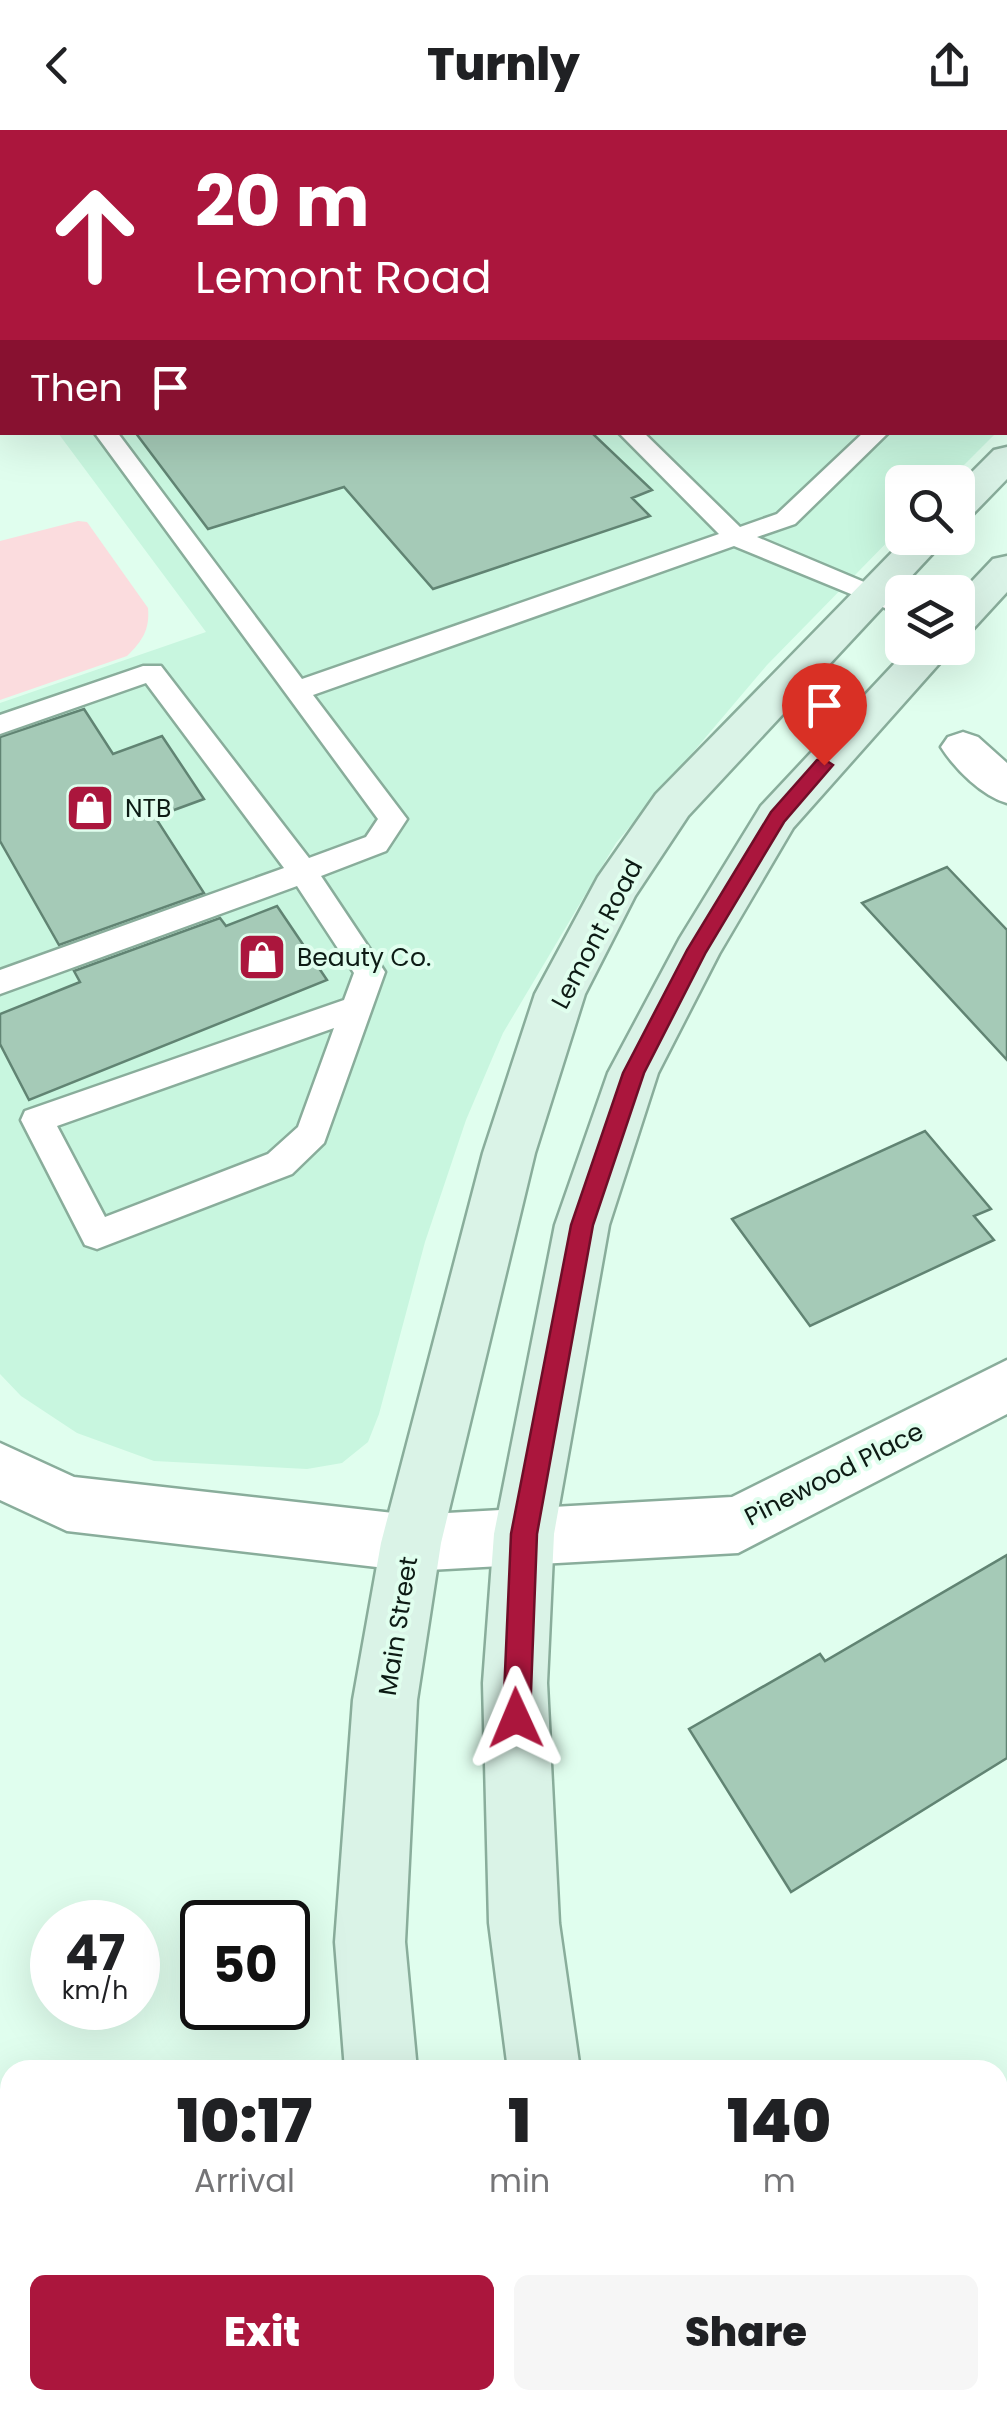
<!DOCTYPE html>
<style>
:root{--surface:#fff;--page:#f6f6f6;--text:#202124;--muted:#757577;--accent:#ab163d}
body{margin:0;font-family:Poppins,sans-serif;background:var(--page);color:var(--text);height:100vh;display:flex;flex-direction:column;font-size:38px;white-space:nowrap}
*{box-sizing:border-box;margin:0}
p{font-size:32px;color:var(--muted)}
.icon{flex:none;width:55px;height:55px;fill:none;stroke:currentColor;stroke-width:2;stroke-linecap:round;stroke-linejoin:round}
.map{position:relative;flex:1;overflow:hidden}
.sheet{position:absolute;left:0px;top:1930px;width:1008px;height:350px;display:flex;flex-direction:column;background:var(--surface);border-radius:30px 30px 0 0;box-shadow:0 10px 40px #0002}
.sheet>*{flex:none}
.top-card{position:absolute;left:0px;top:0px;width:1008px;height:305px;box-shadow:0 10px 40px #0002;background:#ab163d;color:#fff;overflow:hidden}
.controls{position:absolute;left:885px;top:335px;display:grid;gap:20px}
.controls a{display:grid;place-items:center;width:90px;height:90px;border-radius:15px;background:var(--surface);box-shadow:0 10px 40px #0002;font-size:50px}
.speed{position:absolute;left:30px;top:1770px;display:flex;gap:20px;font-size:50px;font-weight:700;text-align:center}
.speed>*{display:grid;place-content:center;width:130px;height:130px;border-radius:50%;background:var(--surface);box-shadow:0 10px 40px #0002;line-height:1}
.speed small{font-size:25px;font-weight:400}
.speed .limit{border:5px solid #111;border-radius:15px;background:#fff;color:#111}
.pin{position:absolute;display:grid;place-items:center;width:85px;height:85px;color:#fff;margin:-102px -42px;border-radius:50% 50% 50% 0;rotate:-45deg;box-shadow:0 0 10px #0007}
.pin .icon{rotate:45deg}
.me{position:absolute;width:110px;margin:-55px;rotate:359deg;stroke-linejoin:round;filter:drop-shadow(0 0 8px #0008)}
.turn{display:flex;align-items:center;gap:35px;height:210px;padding:0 30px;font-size:45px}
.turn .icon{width:130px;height:130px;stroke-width:2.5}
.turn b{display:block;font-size:70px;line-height:85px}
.then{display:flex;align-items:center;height:95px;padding:0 30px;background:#0003;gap:20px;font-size:38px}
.eta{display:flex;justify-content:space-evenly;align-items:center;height:170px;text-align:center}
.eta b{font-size:60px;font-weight:800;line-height:70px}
.action{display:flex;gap:20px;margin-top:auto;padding:20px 30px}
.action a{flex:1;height:115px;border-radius:15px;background:var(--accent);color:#fff;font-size:40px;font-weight:800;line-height:115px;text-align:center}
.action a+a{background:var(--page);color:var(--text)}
header{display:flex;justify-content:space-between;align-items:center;height:130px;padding:0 30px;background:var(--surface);font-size:45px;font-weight:800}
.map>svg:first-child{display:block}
.built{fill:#c8f6df}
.green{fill:#fbdcde}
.building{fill:#a5cab7;stroke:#618473;stroke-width:2.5}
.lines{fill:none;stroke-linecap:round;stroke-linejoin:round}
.service-casing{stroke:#89ad9b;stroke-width:5}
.minor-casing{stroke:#89ad9b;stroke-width:5}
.secondary-casing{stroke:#89ad9b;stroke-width:5}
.service{fill:#fff;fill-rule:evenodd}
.minor{fill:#fff;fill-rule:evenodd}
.secondary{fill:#daf3e7;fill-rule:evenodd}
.route{fill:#ab163d;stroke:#6f0e28;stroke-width:2.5}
.labels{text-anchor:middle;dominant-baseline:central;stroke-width:8;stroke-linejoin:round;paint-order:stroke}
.poi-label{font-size:25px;fill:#0d1b15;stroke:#e0feee;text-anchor:start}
.street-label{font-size:25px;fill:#0d1b15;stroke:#e0feee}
</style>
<header><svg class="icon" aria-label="back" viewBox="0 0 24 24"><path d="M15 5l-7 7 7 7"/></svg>Turnly<svg class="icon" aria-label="share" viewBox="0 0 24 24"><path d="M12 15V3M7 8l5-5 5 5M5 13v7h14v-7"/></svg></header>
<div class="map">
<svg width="1007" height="2280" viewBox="0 0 1007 2280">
<rect width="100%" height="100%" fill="#e0feee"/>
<path class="built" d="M0 0H1007V291L1005 2H2V36Z
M58 303H996L947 352H902V397L767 535 616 713 503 903 466 990 425 1112 379 1284 368 1312 342 1333 307 1339 154 1331 77 1303 21 1266 0 1244V573L206 502Z"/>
<path class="green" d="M78 391 87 392 148 478C150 500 142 511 127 526L0 570V411Z"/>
<path class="building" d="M135 302H591L652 360 632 368 650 386 433 459 344 357 208 399Z
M84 579 113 624 162 606 204 669 155 687 204 763 59 815 0 711V607Z
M947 737 1007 800V930L862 773Z
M277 776 327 850 29 970 0 914V884L80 852 74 841 220 788 226 796Z
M925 1001 991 1079 974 1086 994 1110 810 1196 732 1089Z
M1007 1425V1628L791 1762 689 1599 820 1524 825 1531Z"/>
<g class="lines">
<g class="service-casing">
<path id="service" d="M0 0H16L18 2H2V6Z
M312 0H333L335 2H314Z
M899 0H919V2H900Z
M1005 98H1007V111H1005Z
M1007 174V189L1005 190V175Z
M94 302H117L302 549 719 404 618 302H643L740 397 777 384 864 302H889L795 394 757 407 902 468V485L734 416 313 565 407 689 386 721 321 746 385 842 324 1013 292 1044 97 1119 85 1115 21 990 25 981 344 870 354 843 297 756 0 864V840L284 738 146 553 0 604V585L143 536H161L309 728 366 707 378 689ZM334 898 298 997 268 1024 105 1087 57 996Z"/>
</g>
<g class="minor-casing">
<path id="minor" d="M963 602 978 607 1007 633V673C982 666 955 639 941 617L948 607Z
M1007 1230V1284L738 1423 411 1441 67 1401 0 1370V1313L74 1347 411 1385 732 1367Z"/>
</g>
<g class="secondary-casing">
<path id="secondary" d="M1007 317V349L972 385 958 388V356L994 320Z
M906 408H947L688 686 635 766 585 864 535 1023 441 1413 417 1570 405 1812 417 1940H345L335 1812 353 1570 381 1413 483 1023 535 864 598 747 656 664Z
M1007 426V462L973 499 958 503V466L993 429Z
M909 518H953L793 698 719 824 658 943 609 1095 554 1404 547 1553 559 1793 580 1940H508L489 1793 483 1553 494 1404 555 1095 608 943 680 808 761 676Z
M370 2270H450L452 2280H372Z
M552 2270H632L634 2280H554Z"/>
</g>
<use href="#service" class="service"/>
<use href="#minor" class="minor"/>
<use href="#secondary" class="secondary"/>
</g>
<path class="route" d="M824 629 833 635 784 692 706 822 644 943 593 1095 537 1404 530 1588 526 1597 516 1601 507 1597 503 1588 511 1404 571 1095 623 943 687 820 771 682 817 630Z"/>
<defs>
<g id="shop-square" transform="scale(2.5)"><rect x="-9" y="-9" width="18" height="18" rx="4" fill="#ab163d" stroke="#e0feee"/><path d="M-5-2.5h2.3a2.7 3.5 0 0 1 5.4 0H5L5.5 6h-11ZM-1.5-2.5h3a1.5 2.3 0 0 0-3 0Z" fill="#fff"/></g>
</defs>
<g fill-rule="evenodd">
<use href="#shop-square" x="90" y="678"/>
<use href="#shop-square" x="262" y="827"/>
</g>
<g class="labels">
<g class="poi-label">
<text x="125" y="678">NTB</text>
<text x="297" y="827">Beauty Co.</text>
</g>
<g class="street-label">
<text transform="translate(597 804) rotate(-62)">Lemont Road</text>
<text transform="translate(834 1344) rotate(-27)">Pinewood Place</text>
<text transform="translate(398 1496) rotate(-81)">Main Street</text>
</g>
</g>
</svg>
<div class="controls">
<a><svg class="icon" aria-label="search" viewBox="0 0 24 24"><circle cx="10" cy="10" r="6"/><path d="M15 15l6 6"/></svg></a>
<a><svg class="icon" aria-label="layers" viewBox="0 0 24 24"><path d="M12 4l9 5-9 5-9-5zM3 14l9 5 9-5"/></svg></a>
</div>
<div class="speed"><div>47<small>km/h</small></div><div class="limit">50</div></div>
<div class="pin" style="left:824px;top:635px;background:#d93025"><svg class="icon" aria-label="arrive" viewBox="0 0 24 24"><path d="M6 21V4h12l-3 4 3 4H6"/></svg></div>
<svg class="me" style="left:516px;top:1588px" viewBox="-20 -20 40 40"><path d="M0-17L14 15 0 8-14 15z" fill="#ab163d" stroke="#fff" stroke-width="4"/></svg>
<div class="top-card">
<div class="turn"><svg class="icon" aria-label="ahead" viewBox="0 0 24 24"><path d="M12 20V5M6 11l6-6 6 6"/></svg><div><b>20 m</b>Lemont Road</div></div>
<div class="then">Then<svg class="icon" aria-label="arrive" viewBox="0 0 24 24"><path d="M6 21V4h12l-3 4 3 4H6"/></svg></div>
</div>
<section class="sheet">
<div class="eta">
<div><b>10:17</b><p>Arrival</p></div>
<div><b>1</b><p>min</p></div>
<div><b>140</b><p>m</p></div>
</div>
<div class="action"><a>Exit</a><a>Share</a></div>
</section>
</div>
